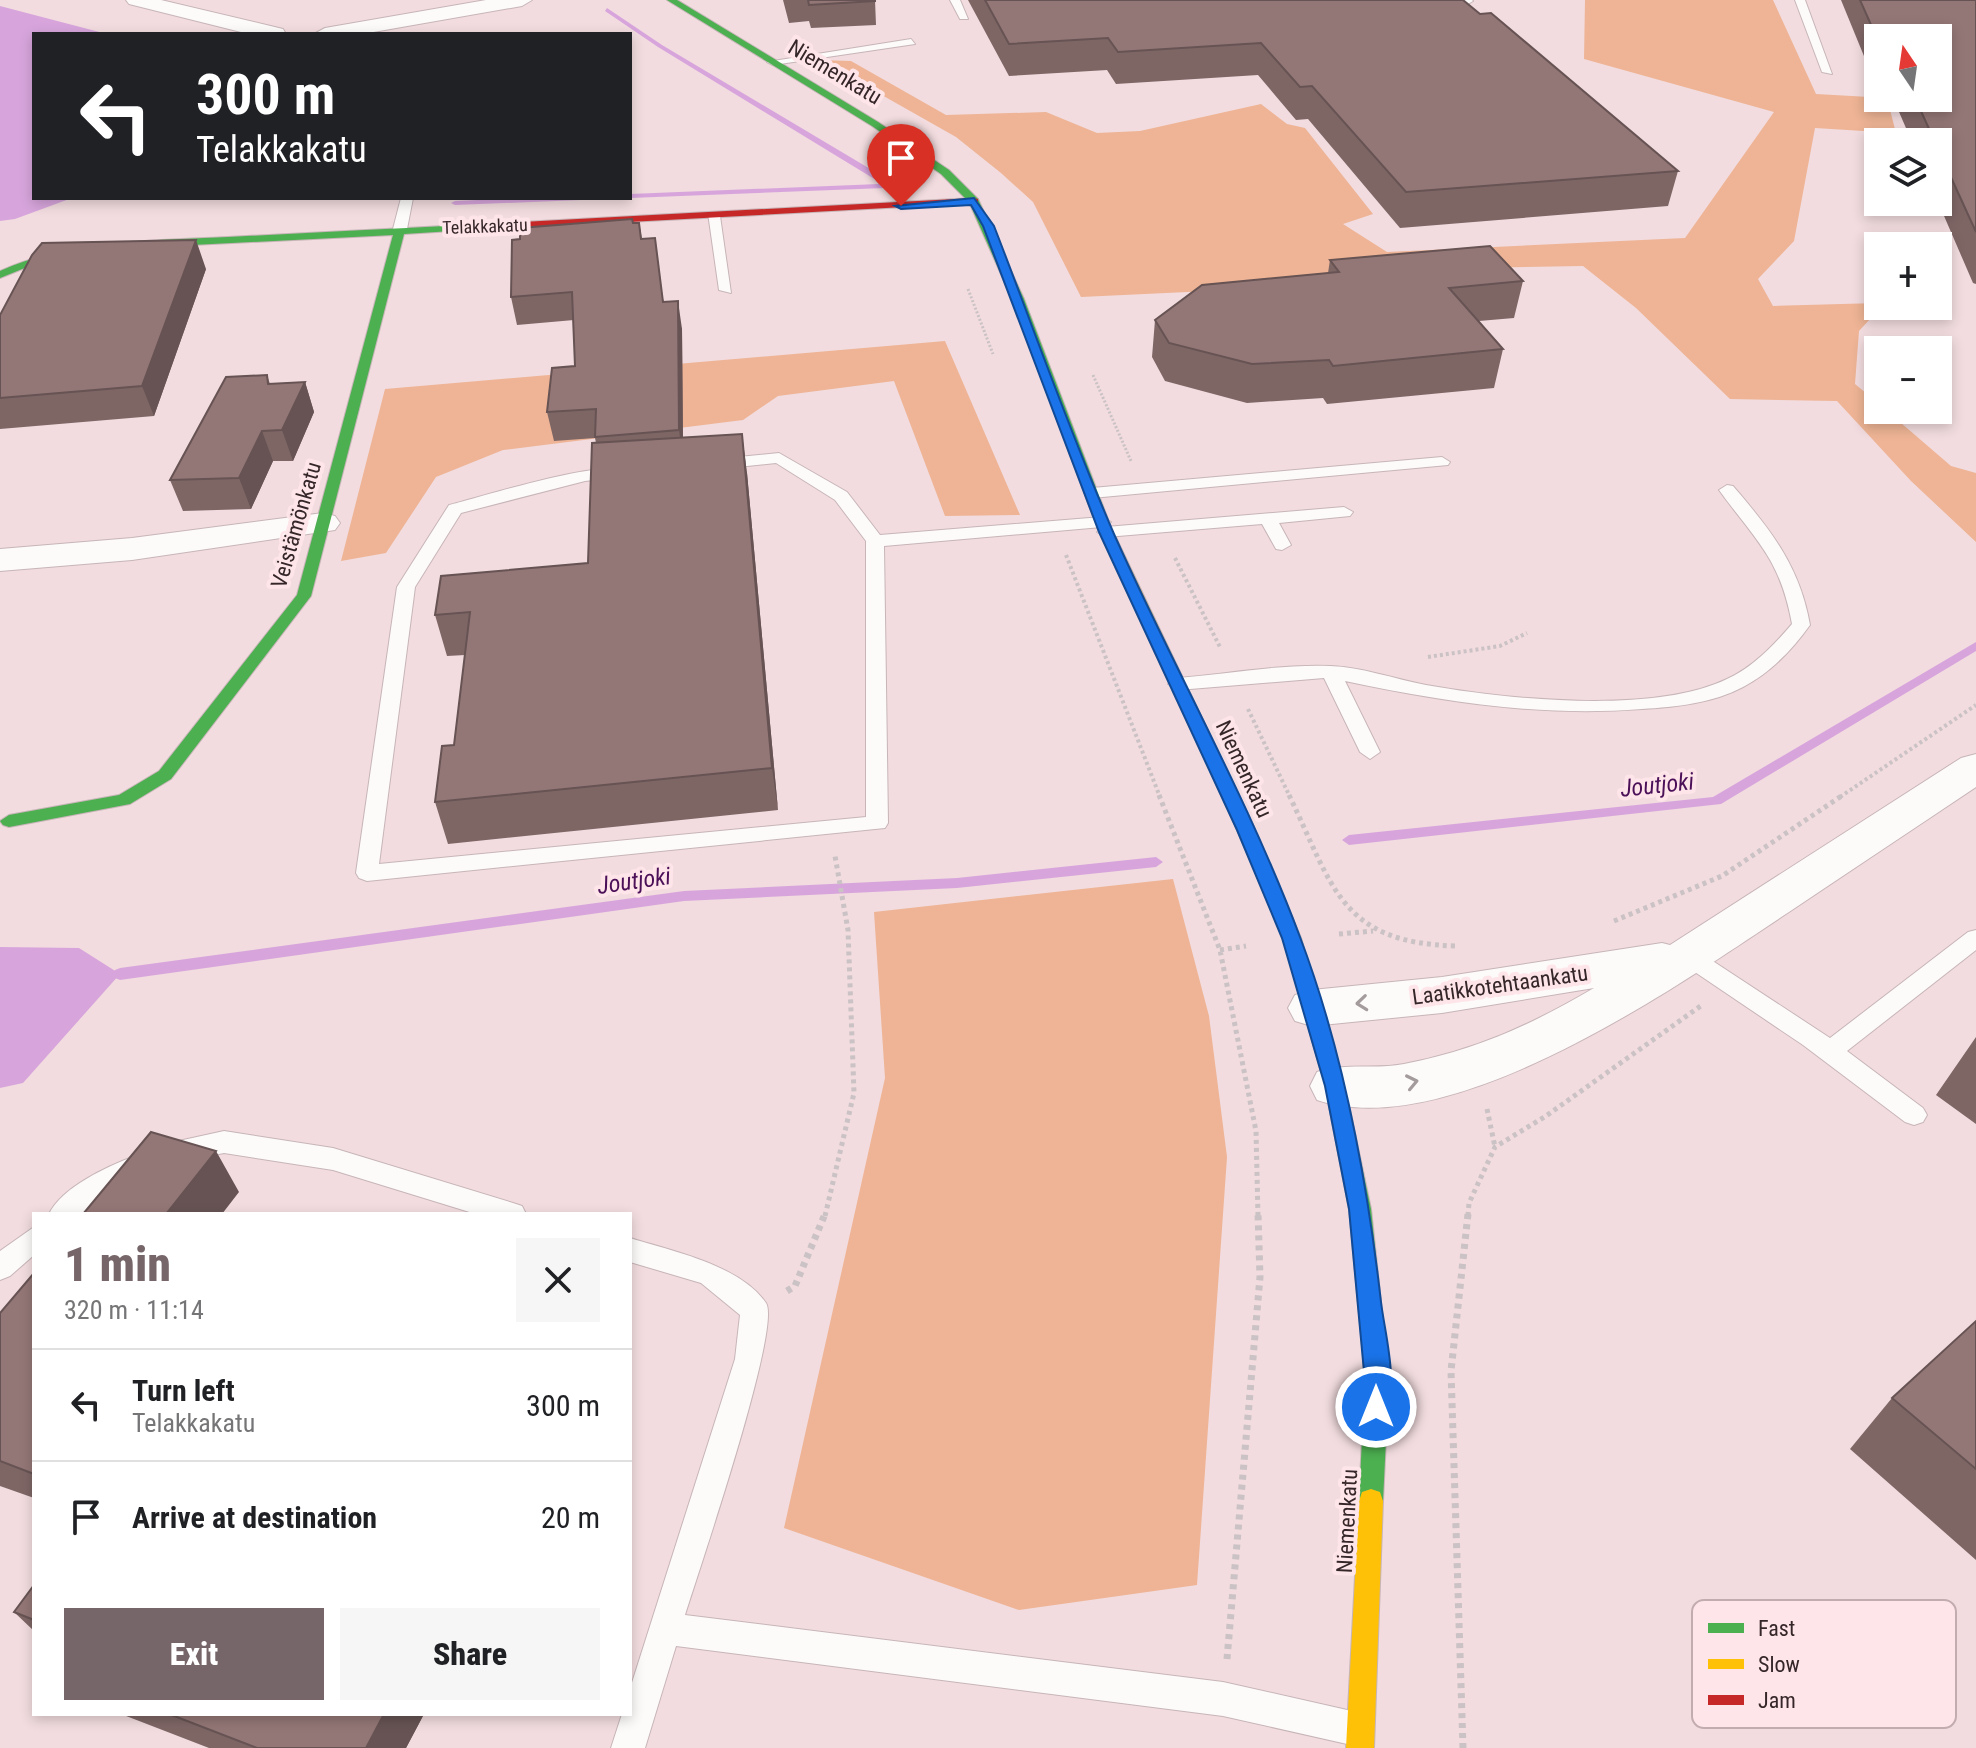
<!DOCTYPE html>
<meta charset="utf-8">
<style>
:root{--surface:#fff;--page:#f6f6f6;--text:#202124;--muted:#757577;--line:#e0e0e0;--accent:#776669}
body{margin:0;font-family:"Roboto Condensed",sans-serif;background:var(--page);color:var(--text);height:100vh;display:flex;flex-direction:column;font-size:30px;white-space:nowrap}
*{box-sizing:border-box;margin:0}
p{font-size:26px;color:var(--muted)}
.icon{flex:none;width:44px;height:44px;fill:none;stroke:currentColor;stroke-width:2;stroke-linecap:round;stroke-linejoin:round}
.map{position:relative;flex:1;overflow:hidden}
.details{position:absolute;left:32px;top:1212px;width:600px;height:504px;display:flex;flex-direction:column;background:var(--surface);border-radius:0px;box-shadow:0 4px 12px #0003}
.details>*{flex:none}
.guide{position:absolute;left:32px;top:32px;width:600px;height:168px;border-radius:0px;box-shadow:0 4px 12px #0003;background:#202124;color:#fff;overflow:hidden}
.needle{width:52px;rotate:347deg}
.buttons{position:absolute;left:1864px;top:24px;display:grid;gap:16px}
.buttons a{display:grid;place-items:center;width:88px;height:88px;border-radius:0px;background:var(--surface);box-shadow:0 4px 12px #0003;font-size:40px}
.pin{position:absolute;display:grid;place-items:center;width:68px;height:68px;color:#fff;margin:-82px -34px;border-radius:50% 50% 50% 0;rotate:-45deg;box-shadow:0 0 8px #0007}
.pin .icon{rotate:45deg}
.me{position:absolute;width:88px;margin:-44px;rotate:0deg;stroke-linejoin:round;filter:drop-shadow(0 0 6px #0008)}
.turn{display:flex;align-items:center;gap:28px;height:168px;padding:0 32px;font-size:36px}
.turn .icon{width:104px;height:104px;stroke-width:2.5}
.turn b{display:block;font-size:56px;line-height:68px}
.round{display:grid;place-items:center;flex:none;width:84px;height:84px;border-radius:0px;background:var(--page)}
.overview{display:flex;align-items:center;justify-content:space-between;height:136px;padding:0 32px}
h1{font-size:48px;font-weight:800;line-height:60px;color:var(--accent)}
.button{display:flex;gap:16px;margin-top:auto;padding:16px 32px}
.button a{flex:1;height:92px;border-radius:0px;background:var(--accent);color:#fff;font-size:32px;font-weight:800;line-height:92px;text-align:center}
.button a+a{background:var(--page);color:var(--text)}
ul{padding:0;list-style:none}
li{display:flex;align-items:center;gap:24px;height:112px;padding:0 32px;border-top:2px solid var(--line)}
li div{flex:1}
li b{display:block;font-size:30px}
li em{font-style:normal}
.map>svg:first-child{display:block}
.forest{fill:#eeb495}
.water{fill:#d7a5dc}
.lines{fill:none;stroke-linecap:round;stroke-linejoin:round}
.stream{fill:#d7a5dc;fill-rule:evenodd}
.lane-casing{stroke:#c7b5b8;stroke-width:2}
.street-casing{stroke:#c7b5b8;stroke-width:2}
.fast-casing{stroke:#c7b5b8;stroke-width:2}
.slow-casing{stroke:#c7b5b8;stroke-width:2}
.jam-casing{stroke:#c7b5b8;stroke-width:2}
.path-far3{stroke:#cac2c4;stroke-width:3;stroke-dasharray:2 2;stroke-linecap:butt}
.path-far2{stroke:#cac2c4;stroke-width:4;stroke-dasharray:3 3;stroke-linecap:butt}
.path-far1{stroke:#cac2c4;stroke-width:5;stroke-dasharray:4 4;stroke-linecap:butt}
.path{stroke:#cac2c4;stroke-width:7;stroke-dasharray:5 5;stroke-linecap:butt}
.lane{fill:#fdfafa;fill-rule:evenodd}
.street{fill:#fdfafa;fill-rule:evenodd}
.fast{fill:#4caf50;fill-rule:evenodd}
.slow{fill:#ffc107;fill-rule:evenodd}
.jam{fill:#c62828;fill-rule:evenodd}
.wall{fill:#7e6665}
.shaded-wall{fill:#675353}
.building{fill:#937776;stroke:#675353;stroke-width:2}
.oneway{stroke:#a39b9c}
.route{fill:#1a73e8;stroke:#114b97;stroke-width:2}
.labels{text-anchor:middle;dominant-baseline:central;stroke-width:8;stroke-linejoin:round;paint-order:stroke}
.far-street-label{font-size:18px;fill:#352629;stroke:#fee5e9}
.street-label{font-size:22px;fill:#352629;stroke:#fee5e9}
.water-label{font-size:24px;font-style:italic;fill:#4b1058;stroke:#fee5e9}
.key{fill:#fee5e9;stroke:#c2acaf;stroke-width:2}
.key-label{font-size:22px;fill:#352629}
</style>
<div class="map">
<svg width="1976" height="1748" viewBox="0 0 1976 1748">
<rect width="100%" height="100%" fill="#f2dcdf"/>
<path class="forest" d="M1585 0H1773L1816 94 1887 98 1896 133 1815 128 1794 241 1758 279 1773 306 1878 303 1882 306 1859 331 1855 384 1878 403V410H1886L1951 466 1976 473V542L1911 481 1837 401 1730 399 1636 308 1583 266 1468 268 1422 281 1081 297 1033 202 1001 173 956 137 820 60 851 61 946 115 1046 112 1097 133 1140 131 1261 104 1287 124 1305 128 1373 214 1343 224 1387 252 1685 238 1774 112 1584 59Z
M945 341 1020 515 945 516 894 381 778 396 743 420 503 450 436 477 386 553 341 561 385 389Z
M1173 879 1209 1016 1227 1157 1197 1585 1019 1610 784 1528 885 1078 874 912Z"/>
<path class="water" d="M0 6 107 34H34V198H72L15 219 0 221Z
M0 947 79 948 120 974 23 1083 0 1088Z"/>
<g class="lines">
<path class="stream" d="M607 8 662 45 882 176 889 186 885 188 630 198H628L630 194 879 184 876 180 658 47 605 11Z
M519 198H585L581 200 455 205 451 203 455 201Z
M1976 642V651L1721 804 1349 845 1342 840 1349 835 1713 797Z
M1156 857 1163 862 1156 867 957 888 684 901 120 980 115 978 113 974 115 970 120 968 684 891 957 878Z"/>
<g class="lane-casing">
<path id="lane" d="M950 0H960L968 19H960Z
M1461 0H1472L1473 1 1468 4Z
M1795 0H1805L1832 74 1822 72Z
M911 39 915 44 773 65 767 62Z
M401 198H413L407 229 400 233 393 229Z
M708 213 720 216 731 293 719 290Z
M779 453 847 492 880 535 1102 517 1111 522 1102 527 884 546 888 823 885 828 367 881 359 878 356 873 397 587 449 505C478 498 610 456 628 472L620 477 585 481 461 513 415 587 379 864 866 817V541L835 500 776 463 718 469 710 464 718 459Z
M1442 457 1450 462 1448 465 1092 498 1084 493 1092 488Z
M1727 485 1733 486C1771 530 1800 567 1810 625 1793 649 1770 673 1743 687 1713 703 1676 707 1642 709 1541 717 1444 702 1345 681L1380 752 1370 759 1360 752 1324 678 1178 690 1168 684 1178 678C1227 674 1280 664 1330 666 1361 667 1395 679 1426 685 1505 699 1653 715 1727 679 1753 667 1773 646 1792 624 1780 558 1756 541 1719 490Z
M1344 507 1353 512 1350 516 1279 523 1291 545 1282 550 1276 549 1262 524 1106 537 1097 532 1106 527Z
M1976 930V950L1847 1051 1923 1108 1927 1115 1923 1122 1914 1125 1905 1122 1803 1045 1680 962 1676 956 1680 950H1696L1830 1038 1968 932Z
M224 1131 333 1148 513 1203 522 1206 526 1214H476L333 1170 224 1153 174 1163 165 1160 161 1152 165 1144Z
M135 1156 144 1159 148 1167 144 1175 81 1214H49C62 1187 108 1166 135 1156Z
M34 1227V1255L10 1276 0 1280V1251Z
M630 1238C672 1251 740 1265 766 1303 782 1327 698 1573 685 1615L1223 1682 1356 1712 1368 1717 1373 1729 1368 1741 1356 1746 1223 1716 676 1646 645 1748H611L622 1714H630V1689L735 1359 740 1315 701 1283 630 1262Z"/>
</g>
<g class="street-casing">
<path id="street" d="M126 0H161L283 29 286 34H249L129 4Z
M486 0H532L522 6 362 34H314L325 28Z
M323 513 335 516 340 523 335 530 132 560 0 571V549L132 538Z
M1976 754V787C1914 829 1851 870 1789 912 1680 984 1452 1145 1317 1100L1310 1086 1317 1072C1346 1062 1375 1070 1404 1064 1476 1050 1531 1025 1594 988L1442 1013 1312 1026 1295 1021 1288 1008 1295 995 1312 990 1442 977 1662 943 1670 945 1961 758Z"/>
</g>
<g class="fast-casing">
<path id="fast" d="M667 0H677L878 122 949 170 978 199 1024 299 1111 527 1109 530 1104 531 1097 527 1012 299 969 202 941 174 872 126Z
M464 225 469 228 468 230 404 234 311 596 171 779 130 804 9 827 3 825 0 821 9 815 119 795 159 771 297 595 393 235 93 250 37 263 0 278V271C72 239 150 241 228 237 308 233 386 229 464 225Z
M1244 819 1253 825 1301 938 1345 1086 1371 1209 1389 1377 1383 1501 1380 1510 1371 1513 1362 1510 1359 1501 1365 1377 1349 1209 1325 1086 1283 938 1235 825Z"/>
</g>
<g class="slow-casing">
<path id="slow" d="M1104 523 1111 527 1253 825 1250 829H1238L1235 825 1097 527Z
M1371 1489 1380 1492 1383 1501 1374 1748H1346L1359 1501 1362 1492Z"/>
</g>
<g class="jam-casing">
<path id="jam" d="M974 198 978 199V203L464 231 459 228 464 225Z"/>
</g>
<path class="path-far3" d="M968 289 993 354
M1093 375 1131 461"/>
<path class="path-far2" d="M1066 555 1160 797
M1175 558 1221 649
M1428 657 1500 646 1527 633
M1248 709 1290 797
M1840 797 1976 705"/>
<path class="path-far1" d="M1159 795 1220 950 1256 1131 1258 1216
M1289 795C1333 886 1340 943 1456 946
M1614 921 1722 876 1843 795
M1339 934 1373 931
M1220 950 1246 946
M1487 1109 1495 1147
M825 1216 854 1093 848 930 835 856
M1468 1216 1469 1203 1495 1147 1546 1116 1702 1005"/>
<path class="path" d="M787 1291 795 1286 825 1214
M1227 1659 1260 1277 1258 1214
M1463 1748 1451 1371 1468 1214"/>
<use href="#lane" class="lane"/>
<use href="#street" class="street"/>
<use href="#fast" class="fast"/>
<use href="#slow" class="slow"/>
<use href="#jam" class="jam"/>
</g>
<path class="wall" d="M783 0H875L876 25 811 28 809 21 789 23Z
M968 0H1463L1678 171 1668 206 1400 228 1308 119 1296 120 1258 75 1116 84 1107 70 1009 76Z
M1841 0H1976V284L1973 283 1938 202V142H1912L1893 98H1938V38H1878V64L1877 62 1866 61Z
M633 223H639L642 239 664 302 682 329 683 437 747 473 778 810 448 844 435 802 454 745 465 655 447 656 435 615 588 563 596 443 595 438 554 441 547 412 575 366 574 320 517 325 511 297Z
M1330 260 1523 281 1514 318 1479 321 1503 349 1494 388 1327 404 1323 398 1247 403 1165 381 1152 357 1155 320 1328 273Z
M206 269 154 416 0 429V315Z
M267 375 270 384 305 382 314 412 293 461H273L251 509 183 511 170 480Z
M1976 1037V1124L1936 1095Z
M34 1273V1498L0 1486V1313Z
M1976 1321V1560L1850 1449 1892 1398Z
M34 1585V1631L14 1612Z
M121 1714H424L406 1748H209Z"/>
<path class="shaded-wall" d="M196 240 206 269 154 416 142 386Z
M678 301 682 329 683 459 679 430Z
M305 382 314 412 293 461 282 430Z
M262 431 273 461 251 509 239 478Z
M742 434 747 473 778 810 772 768Z
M216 1151 239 1192 222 1214H166Z
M384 1714H424L406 1748H366Z"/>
<path class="building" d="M808 0H875V1L809 5Z
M985 0H1463L1480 14 1491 13 1678 171 1406 192 1312 86 1300 87 1261 43 1118 52 1108 38 1009 44Z
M1860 0H1976V232L1938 149V142H1935L1915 98H1938V38H1887V37L1876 36Z
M632 219 633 223H639L641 239 655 238 663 302 678 301 679 430 595 437 596 409 547 412 552 368 575 366 572 292 511 297 512 240 520 239V228Z
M196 240 142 386 0 398V315L32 255 42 243Z
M1490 246 1523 281 1449 288 1503 349 1333 366 1329 360 1252 364 1169 343 1155 320 1202 285 1339 272 1330 260Z
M267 375 268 384 305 382 282 430 262 431 239 478 170 480 226 377Z
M742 434 772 768 435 802 442 746 454 745 470 612 435 615 441 576 588 563 592 443Z
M151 1132 216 1151 166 1214H83Z
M34 1273V1474L0 1461V1313Z
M1976 1321V1469L1892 1398Z
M34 1585V1620L14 1612Z
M169 1714H384L366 1748H257Z"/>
<defs><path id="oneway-chevron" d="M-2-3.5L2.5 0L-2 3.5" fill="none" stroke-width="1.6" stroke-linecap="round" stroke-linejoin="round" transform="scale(2)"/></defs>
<g class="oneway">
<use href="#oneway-chevron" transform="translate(1362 1003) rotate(174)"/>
<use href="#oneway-chevron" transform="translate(1412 1082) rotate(-12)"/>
</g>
<path class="route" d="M974 198 994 226C1034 329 1070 433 1114 534 1174 669 1248 798 1300 937 1344 1053 1367 1179 1381 1302 1385 1335 1399 1383 1385 1415L1376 1418 1368 1415 1349 1209 1325 1086 1282 938 1237 830 1099 532 983 226 971 205 901 209 895 206Z"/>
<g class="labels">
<g class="far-street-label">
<text transform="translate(485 226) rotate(-2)">Telakkakatu</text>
</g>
<g class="street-label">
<text transform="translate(835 72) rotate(31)">Niemenkatu</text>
<text transform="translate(296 525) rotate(-74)">Veistämönkatu</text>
<text transform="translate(1244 769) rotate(65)">Niemenkatu</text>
<text transform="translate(1500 985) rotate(-8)">Laatikkotehtaankatu</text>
<text transform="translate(1347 1521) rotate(-87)">Niemenkatu</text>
</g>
<g class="water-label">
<text transform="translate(1657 785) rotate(-6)">Joutjoki</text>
<text transform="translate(634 881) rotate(-8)">Joutjoki</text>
</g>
</g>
<rect x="1692" y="1600" width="264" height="128" rx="12" class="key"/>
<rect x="1708" y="1623" width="36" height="10" fill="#4caf50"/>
<rect x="1708" y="1659" width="36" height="10" fill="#ffc107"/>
<rect x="1708" y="1695" width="36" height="10" fill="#c62828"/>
<g class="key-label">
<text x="1758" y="1636">Fast</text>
<text x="1758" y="1672">Slow</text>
<text x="1758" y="1708">Jam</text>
</g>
</svg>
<div class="buttons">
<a><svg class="needle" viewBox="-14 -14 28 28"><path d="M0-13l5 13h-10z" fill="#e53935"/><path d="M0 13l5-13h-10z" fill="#757577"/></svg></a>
<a><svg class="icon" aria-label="layers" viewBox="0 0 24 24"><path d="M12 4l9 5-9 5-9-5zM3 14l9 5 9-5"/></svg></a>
<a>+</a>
<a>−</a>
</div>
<div class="pin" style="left:901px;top:206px;background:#d93025"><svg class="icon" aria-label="arrive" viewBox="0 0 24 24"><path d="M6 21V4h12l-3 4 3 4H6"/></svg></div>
<svg class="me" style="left:1376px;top:1407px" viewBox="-20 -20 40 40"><circle r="17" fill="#1a73e8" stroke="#fff" stroke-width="3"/><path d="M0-11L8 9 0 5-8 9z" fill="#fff"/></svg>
<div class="guide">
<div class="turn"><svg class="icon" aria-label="left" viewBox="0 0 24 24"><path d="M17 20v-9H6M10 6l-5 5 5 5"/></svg><div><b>300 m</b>Telakkakatu</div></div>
</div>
<section class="details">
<div class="overview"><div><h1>1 min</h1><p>320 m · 11:14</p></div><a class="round"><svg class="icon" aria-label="close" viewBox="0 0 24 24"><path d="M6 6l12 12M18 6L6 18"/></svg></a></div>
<ul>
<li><svg class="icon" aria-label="left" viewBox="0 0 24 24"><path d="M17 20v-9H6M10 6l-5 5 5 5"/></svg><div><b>Turn left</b><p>Telakkakatu</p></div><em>300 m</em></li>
<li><svg class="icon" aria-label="arrive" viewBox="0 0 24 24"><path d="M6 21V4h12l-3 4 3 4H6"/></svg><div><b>Arrive at destination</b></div><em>20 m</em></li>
</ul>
<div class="button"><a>Exit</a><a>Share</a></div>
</section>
</div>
